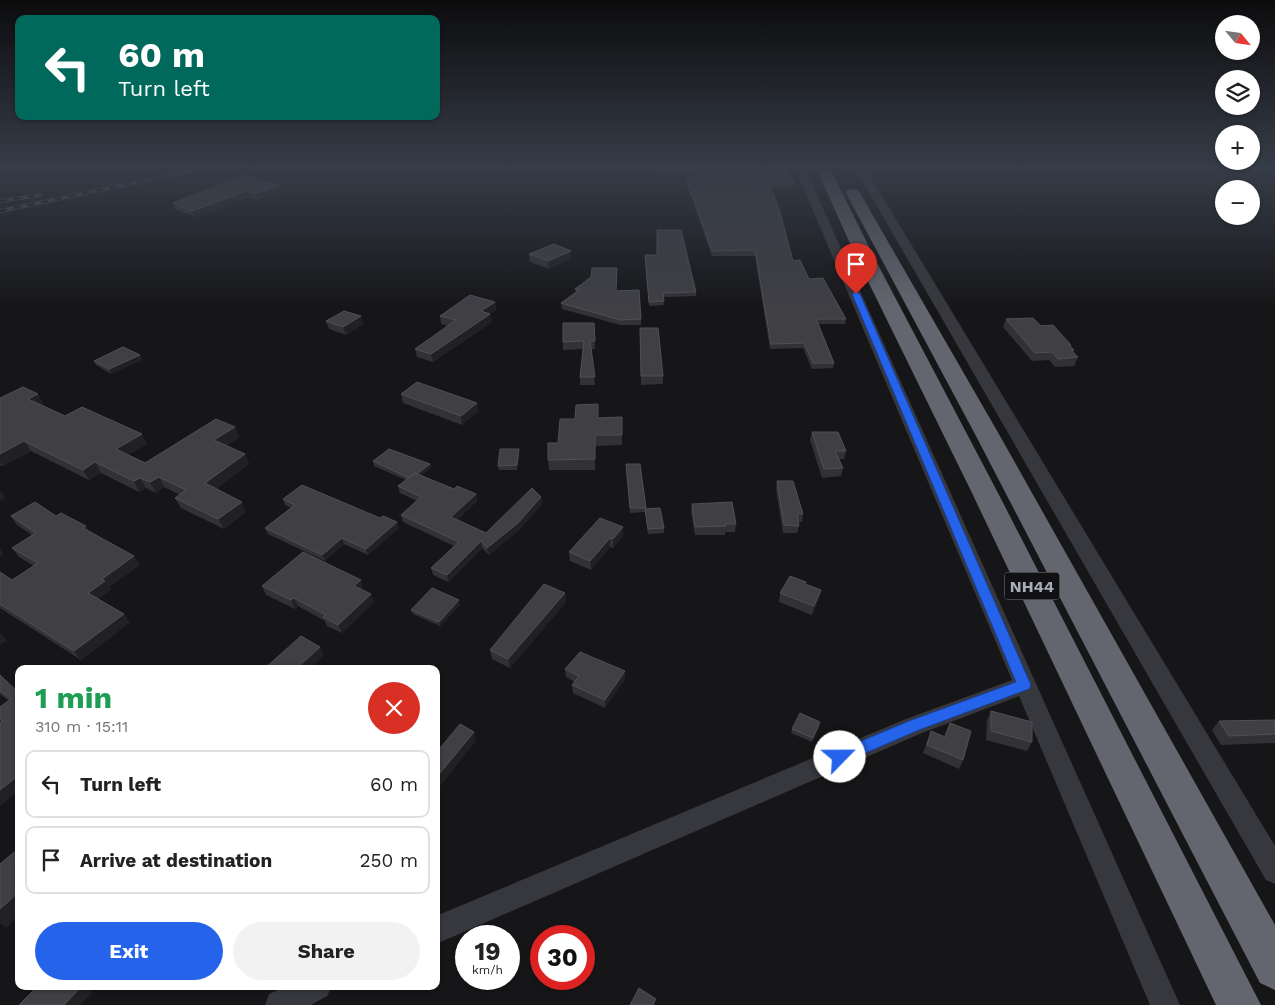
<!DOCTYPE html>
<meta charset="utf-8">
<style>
:root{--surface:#fff;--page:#f2f2f2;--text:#222;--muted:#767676;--line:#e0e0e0;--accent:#2563eb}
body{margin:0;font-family:"Work Sans",sans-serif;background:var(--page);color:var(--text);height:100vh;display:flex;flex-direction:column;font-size:19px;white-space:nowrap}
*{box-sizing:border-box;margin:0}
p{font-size:16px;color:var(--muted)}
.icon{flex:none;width:28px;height:28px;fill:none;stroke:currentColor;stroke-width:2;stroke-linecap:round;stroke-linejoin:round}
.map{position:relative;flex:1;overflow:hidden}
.drawer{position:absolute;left:15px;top:665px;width:425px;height:325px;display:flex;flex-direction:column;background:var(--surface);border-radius:10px;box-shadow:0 1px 4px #0004}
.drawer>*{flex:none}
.hud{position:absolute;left:15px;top:15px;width:425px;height:105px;border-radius:10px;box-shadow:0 1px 4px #0004;background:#00695c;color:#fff;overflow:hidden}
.needle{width:32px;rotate:119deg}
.fabs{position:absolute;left:1215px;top:15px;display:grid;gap:10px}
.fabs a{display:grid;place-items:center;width:45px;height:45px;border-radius:50%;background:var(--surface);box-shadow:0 1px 4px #0004;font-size:25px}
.speed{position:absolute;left:455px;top:925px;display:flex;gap:10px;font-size:25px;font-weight:700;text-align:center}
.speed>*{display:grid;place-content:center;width:65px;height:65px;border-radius:50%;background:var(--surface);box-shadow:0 1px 4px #0004;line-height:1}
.speed small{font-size:12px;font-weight:400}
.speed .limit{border:8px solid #d22;background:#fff;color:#111}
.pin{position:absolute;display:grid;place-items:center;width:42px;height:42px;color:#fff;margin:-51px -21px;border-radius:50% 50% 50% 0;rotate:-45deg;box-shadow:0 0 5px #0007}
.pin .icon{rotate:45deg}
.me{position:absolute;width:55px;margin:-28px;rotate:67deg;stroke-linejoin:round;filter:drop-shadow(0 0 4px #0008)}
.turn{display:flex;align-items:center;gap:18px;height:105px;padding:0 20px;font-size:22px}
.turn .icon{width:65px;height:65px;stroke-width:2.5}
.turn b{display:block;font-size:35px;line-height:42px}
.round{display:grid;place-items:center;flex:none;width:52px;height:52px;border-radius:26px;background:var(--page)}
.headline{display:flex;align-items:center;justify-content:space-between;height:85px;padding:0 20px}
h1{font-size:30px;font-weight:700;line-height:38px;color:#1e9e55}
.primary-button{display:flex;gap:10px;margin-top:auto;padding:10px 20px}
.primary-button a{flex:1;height:58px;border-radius:30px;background:var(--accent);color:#fff;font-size:20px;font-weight:700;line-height:58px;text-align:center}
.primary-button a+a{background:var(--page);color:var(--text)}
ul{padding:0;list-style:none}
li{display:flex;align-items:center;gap:15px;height:68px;margin:0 10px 8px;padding:0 10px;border:2px solid var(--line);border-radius:10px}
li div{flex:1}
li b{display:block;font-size:19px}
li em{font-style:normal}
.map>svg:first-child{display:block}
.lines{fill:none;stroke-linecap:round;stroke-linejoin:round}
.minor{fill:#37383d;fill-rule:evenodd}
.highway{fill:#63666e;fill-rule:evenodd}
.rail-casing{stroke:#4a4c52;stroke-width:4}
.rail{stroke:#111113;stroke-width:2.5;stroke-dasharray:7;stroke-linecap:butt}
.wall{fill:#323236}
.shaded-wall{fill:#212124}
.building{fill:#3f3f44;stroke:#4f5156}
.route{fill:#2563eb;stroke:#184099}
.labels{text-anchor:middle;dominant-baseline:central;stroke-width:5;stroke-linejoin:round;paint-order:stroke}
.shield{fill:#111113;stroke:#7b7e86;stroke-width:1}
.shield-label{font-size:16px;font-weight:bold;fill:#a8adb8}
</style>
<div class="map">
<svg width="1275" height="1005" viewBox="0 0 1275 1005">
<rect width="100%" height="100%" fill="#161618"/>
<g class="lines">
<path class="minor" d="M795 168H805L1180 1005H1150L1019 696 922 733 436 944V916L906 719 1012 680Z
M855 168H865L1275 846V884L1266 880Z
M286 986H332L327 996 311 1005H265L269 994Z"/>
<path class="highway" d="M816 168H830L876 261 998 493 1261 1005H1216L972 493 858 261Z
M853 189 858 190 860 193 1000 436 1275 925V990L1260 983 976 436 846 193 848 190Z"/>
<g class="rail-casing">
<path id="rail" d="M0 201 40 195
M0 211 205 168"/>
</g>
<use href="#rail" class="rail"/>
</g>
<path class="wall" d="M609 168H785L794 182 793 187 772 188V190L793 261 846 319 845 324H819L834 363 833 368 812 369 803 348 770 349 755 256H712L686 182V178L699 174 609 173Z
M279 185 280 191 258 200 249 197 195 217 175 209 173 203Z
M529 254 571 259 549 269 530 262Z
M645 258 696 292V296L663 297 664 305 649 306Z
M575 289 617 291 641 319V325H620L562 309 561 303 576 292Z
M495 302 496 310 490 314 492 322 433 362 417 357 415 349 448 326 441 324 440 316Z
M361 316 363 324 346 335 329 329 326 321Z
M1006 319 1041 326 1071 345 1070 346 1074 350 1073 352 1078 357 1074 366 1055 367 1049 360 1032 361 1003 327Z
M594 323 595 349H591L595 385H580V377L583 349 563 350V342Z
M640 328 663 376V384L641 385Z
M140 355 142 360 111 374 96 365 94 361Z
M401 394 477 403 478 411 462 425 403 403Z
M0 398 44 404 42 405 65 416 147 444 128 455 145 463 235 427 239 437 226 446 245 454 249 464 216 489 246 512 224 529 181 508 175 498 180 495 164 487 156 493 146 488 139 492 101 473 89 480 31 451 3 466 0 465Z
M622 417V445L595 446V470H549L548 460 558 443 598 418Z
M812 432 846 451 844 459H839L843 468 841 476 822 478 810 440Z
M519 453 517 470H499L498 466Z
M373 461 430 464 431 468 421 476 454 489 476 494 477 501 457 520 486 533 541 497 542 504 519 530 489 555 482 548 448 582 433 575 431 568 454 546 403 522 401 515 417 501 400 493 398 486 406 480 374 466Z
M626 464H640L646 509 664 528V533L648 534 645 512 630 513Z
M777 481 803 514 802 522H798L799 526 797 533H783L776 489Z
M283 499 399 528 368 555 344 544 325 561 268 534 265 528 291 508 285 505Z
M692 504 736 524 735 532H725V535H695L691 512Z
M11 516H56L89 531 134 556 140 565 109 587 111 590 98 599 130 622 81 660 0 608V572L12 580 34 566 19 557 12 548 32 535 17 525Z
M623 527V536L613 548 610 547 591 570 570 561 569 552Z
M806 582 805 584 821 590 819 599 812 615 779 602 780 593Z
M262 586 363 589 362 590 374 602 342 633 327 626 325 621 298 606 295 609 266 595Z
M565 593 566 602 510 668 492 659 490 650Z
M460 605 440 626 413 614 411 610Z
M565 669 625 671V679L605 708 573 693 572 685 575 682 566 677Z
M0 675 19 693V790L0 806 1 722 0 721V707L9 701 0 694Z
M991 711 1032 742 1027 751 986 740 987 720Z
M1275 720V743L1221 745 1212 730 1219 721Z
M950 723 963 760 959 769 923 753 931 731 944 737Z
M819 726 812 742 791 733 792 729Z"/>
<path class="shaded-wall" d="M279 185 280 191 258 200 256 194Z
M247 191 249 197 195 217 192 211Z
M571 251V259L549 269 548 261Z
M495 302 496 310 490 314 492 322 433 362 431 354 481 311Z
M361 316 363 324 346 335 343 327Z
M140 355 142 360 111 374 109 369Z
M38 394 44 404 34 409 28 399Z
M477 403 478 411 462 425 461 416Z
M235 427 239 437 219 450 214 440Z
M142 434 147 444 121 459 116 449Z
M24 441 31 451 3 466 0 462V454Z
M245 454 249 464 210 494 205 483Z
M95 462 101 473 89 480 83 470Z
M430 464 431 468 412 483 411 478Z
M159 477 164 487 156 493 150 482Z
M140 478 146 488 139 492 134 481Z
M0 490 6 498 0 501Z
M476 494 477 501 452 524 451 517Z
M541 497 542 504 519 530 489 555 487 548Z
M242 502 246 512 224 529 218 519Z
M397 522 399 528 368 555 366 549Z
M86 526 91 534 83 528Z
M623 527V536L613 548V539Z
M342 538 344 544 325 561 322 555Z
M610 538V547L591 570 590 561Z
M481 541 482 548 448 582 447 575Z
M0 549 4 554 0 556Z
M134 556 140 565 109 587 111 590 94 602 88 593 102 579Z
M361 580 363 589 357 594 354 586Z
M821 590 819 599 812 615 814 606Z
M565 593 566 602 510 668 508 659Z
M371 594 374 602 342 633 338 625Z
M294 598 298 606 295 609 291 600Z
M459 600 460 605 440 626 439 622Z
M124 614 130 622 81 660 74 651Z
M0 632 7 641 0 645Z
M320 647 324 656 310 669H296Z
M625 671V679L605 708V700Z
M474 732 476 741 438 789 436 784V778Z
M19 775V790L0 806V790Z
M19 892V916L6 928 0 923V909Z
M82 986H86L93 992 80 1005H64Z"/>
<path class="building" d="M609 168H785L794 182 771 183 772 186H770L780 212 793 261 800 260 809 279 823 278 846 319H816L834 363H813L804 343 771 344 755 250 712 251 686 178 714 170Z
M245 175 279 185 256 194 247 191 192 211 173 203Z
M657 230H681L696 292 663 293 664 301 649 302 645 255H657Z
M554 244 571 251 548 261 529 254Z
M592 268H617L616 291 639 290 641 319 620 320 561 303 579 290 575 289 591 277Z
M470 295 495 302 481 311 490 314 431 354 415 349 456 320 440 316Z
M344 311 361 316 343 327 326 321Z
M1033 318 1041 326 1053 325 1071 345H1069L1074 350H1071L1078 357 1058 359 1052 352 1035 353 1006 319Z
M563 323H594L595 341H590L595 377H580L584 341 563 342Z
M640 328H658L663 376H641Z
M123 347 140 355 109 369 94 361Z
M417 382 477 403 461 416 401 394Z
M23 387 38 394 28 399 65 416 82 407 142 434 116 449 145 463 216 419 235 427 214 440 245 454 205 483 242 502 218 519 175 498 186 490 159 477 150 482 140 478 134 481 95 462 83 470 24 441 0 454V398Z
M598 404V418L622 417V435H595V459L548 460V443H558L560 419H575L576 405Z
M812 432H838L846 451H835L843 468 824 469Z
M389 449 430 464 417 474 415 473 409 478 373 461Z
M500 449H519L517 465 498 466Z
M626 464H640L646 508H630Z
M415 473 454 489 457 486 476 494 451 517 486 533 532 488 541 497 518 523 487 548 481 541 447 575 431 568 459 542 401 515 421 497 398 486Z
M777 481H793L803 514H797L799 526 784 525Z
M302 485 380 518 383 516 397 522 366 549 342 538 322 555 265 528 295 505 283 499Z
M35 502 56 516 61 513 86 526 83 528 134 556 102 579 105 581 88 593 124 614 74 651 0 604V572L12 580 38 563 12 548 36 533 11 516Z
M732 502 736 524H725L726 526 695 527 692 504Z
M660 508 664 528 648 529 645 509Z
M600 518 623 527 613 539 610 538 590 561 569 552Z
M303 552 361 580 354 586 371 594 338 625 323 617 326 615 294 598 291 600 262 586Z
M790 576 806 582 805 584 821 590 814 606 780 593Z
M544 584 565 593 508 659 490 650Z
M432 588 459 600 439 622 411 610Z
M301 636 320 647 296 669H264Z
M580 652 625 671 605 700 572 685 579 676 565 669Z
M0 675 19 693V775L0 790V723L3 721 0 719V707L11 699 0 691Z
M991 711 1032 722V742L991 731Z
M800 713 820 722 813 738 792 729Z
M1275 720V734L1229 736 1219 721Z
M950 723 971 731 963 760 927 745 931 731 945 737Z
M460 724 474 732 436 778V753Z
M19 848V892L0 909V864Z
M38 986H82L64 1005H19Z
M639 988 656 999 653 1005H630Z"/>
<linearGradient id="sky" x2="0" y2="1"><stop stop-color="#0c0c0d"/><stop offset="0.54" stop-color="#363c48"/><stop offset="1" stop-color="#363c48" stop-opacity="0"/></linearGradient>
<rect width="1275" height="309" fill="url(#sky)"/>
<path class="route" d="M856 291 860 294 1031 685 1029 689 919 730 840 764 835 762 833 757 835 752 909 721 1016 682 852 294Z"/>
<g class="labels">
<rect class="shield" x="1004.5" y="572.5" width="55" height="27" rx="4"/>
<g class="shield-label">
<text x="1032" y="586">NH44</text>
</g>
</g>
</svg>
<div class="fabs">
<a><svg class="needle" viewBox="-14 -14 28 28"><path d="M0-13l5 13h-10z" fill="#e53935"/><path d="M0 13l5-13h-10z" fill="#767676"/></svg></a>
<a><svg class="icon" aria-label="layers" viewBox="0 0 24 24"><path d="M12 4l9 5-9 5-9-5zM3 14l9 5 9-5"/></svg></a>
<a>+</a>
<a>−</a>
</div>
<div class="speed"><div>19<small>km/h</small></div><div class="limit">30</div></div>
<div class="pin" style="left:856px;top:294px;background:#d93025"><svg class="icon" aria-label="arrive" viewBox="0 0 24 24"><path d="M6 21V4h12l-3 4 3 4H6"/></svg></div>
<svg class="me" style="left:840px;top:757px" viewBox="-20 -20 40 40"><circle r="19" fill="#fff"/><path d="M0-13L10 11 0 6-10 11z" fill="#2563eb"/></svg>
<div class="hud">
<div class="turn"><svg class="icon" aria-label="left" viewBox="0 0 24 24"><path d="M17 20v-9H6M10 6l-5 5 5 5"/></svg><div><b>60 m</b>Turn left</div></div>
</div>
<section class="drawer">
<div class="headline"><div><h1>1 min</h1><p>310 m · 15:11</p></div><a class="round" style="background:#d93025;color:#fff"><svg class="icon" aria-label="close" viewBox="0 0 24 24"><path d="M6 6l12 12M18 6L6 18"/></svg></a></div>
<ul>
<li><svg class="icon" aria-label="left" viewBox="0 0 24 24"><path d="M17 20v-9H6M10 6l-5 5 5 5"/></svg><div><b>Turn left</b></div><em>60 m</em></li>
<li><svg class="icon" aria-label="arrive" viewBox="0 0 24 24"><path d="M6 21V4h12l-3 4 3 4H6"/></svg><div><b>Arrive at destination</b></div><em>250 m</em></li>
</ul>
<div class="primary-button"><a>Exit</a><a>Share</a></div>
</section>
</div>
